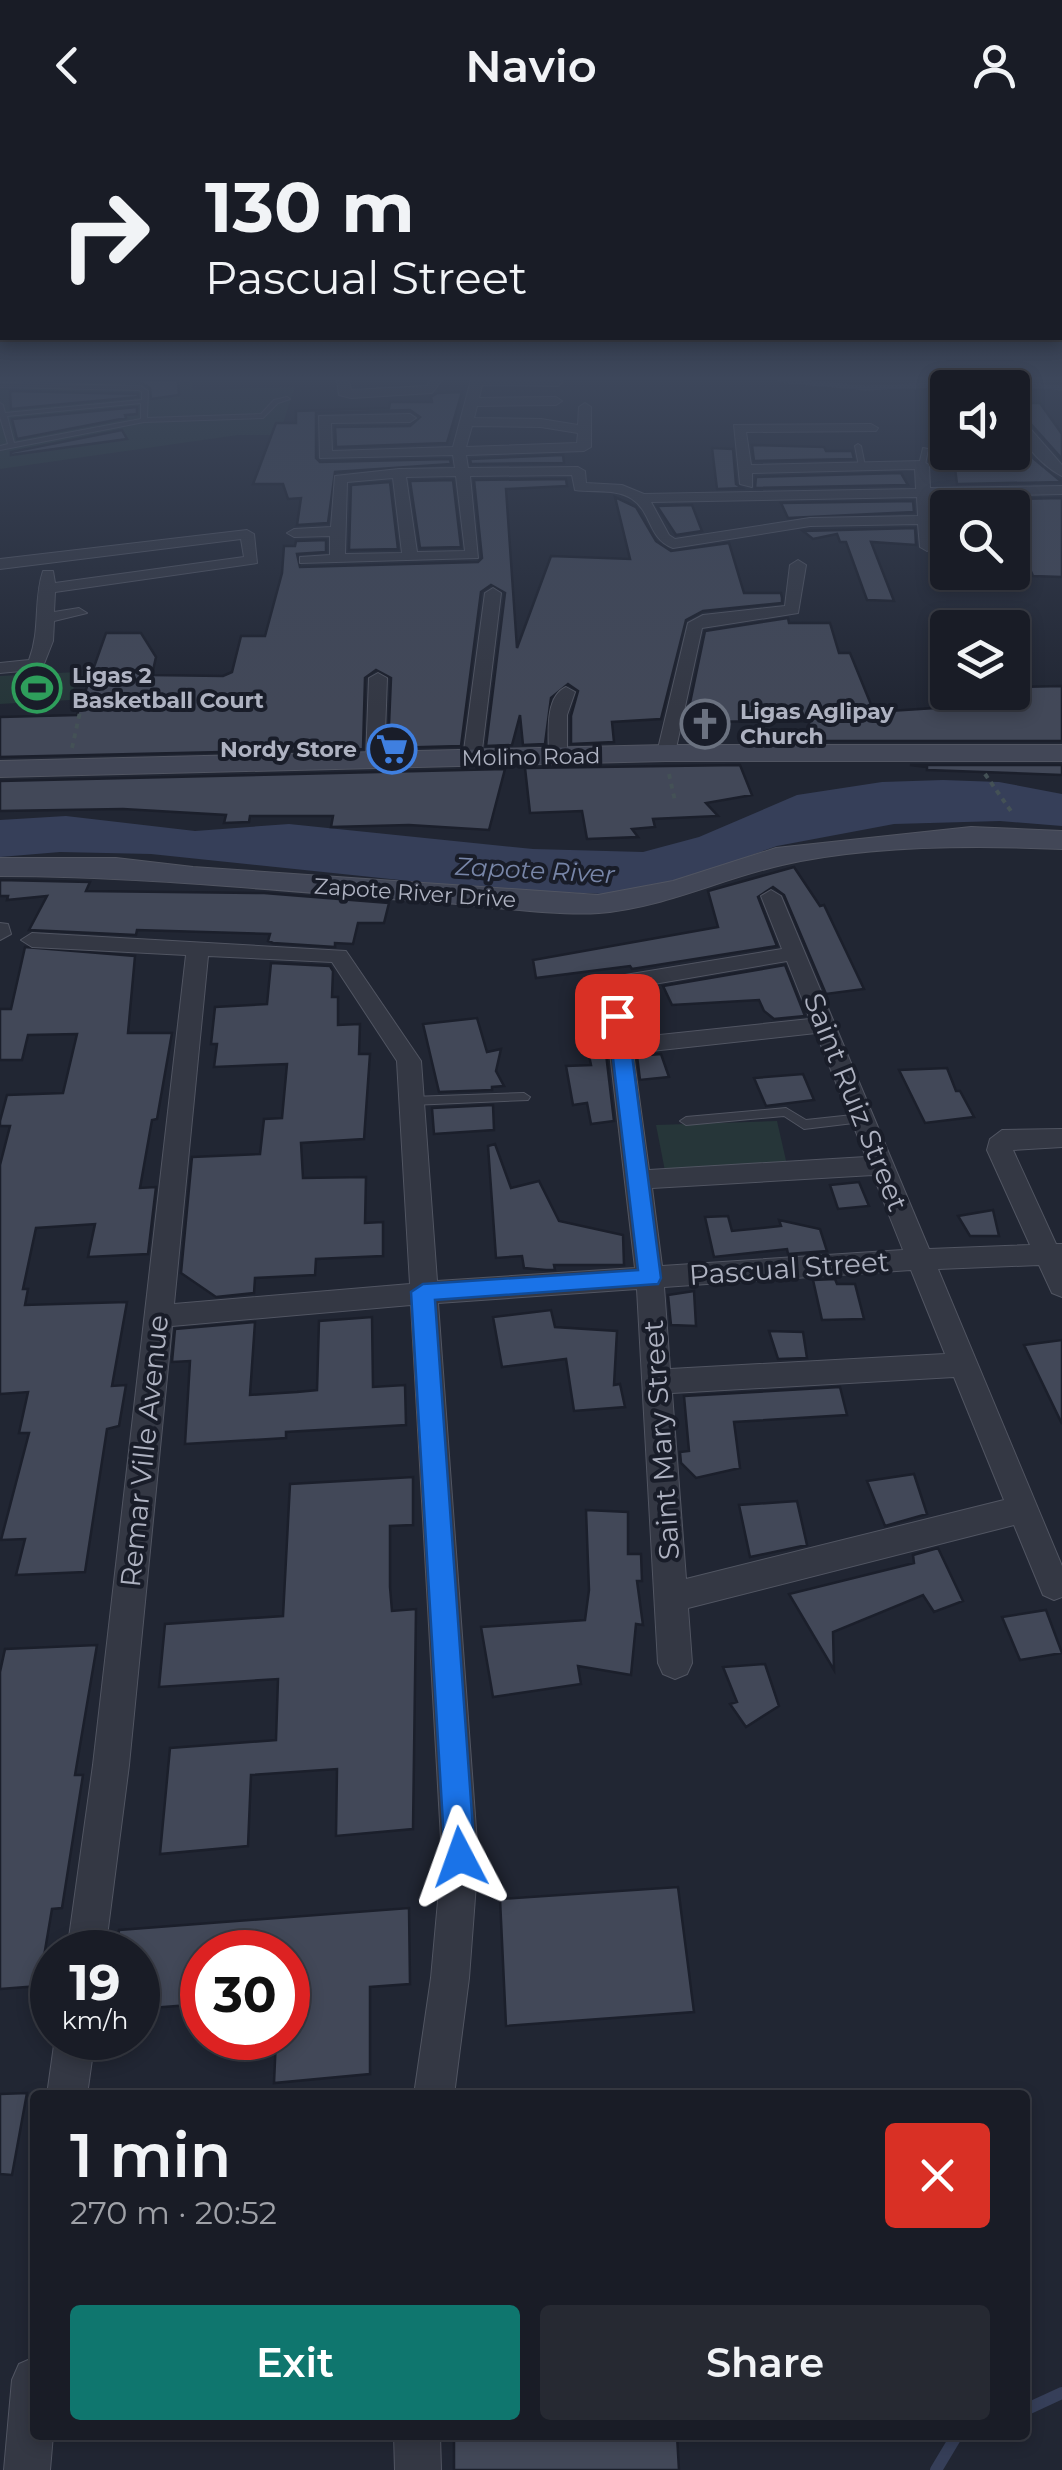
<!DOCTYPE html>
<meta charset="utf-8">
<style>
:root{--surface:#191c26;--page:#262932;--text:#f1f3f6;--muted:#9fa1a7;--line:#373a43;--accent:#0f766e}
body{margin:0;font-family:Montserrat,sans-serif;background:var(--page);color:var(--text);height:100vh;display:flex;flex-direction:column;font-size:38px;white-space:nowrap}
*{box-sizing:border-box;margin:0}
p{font-size:32px;color:var(--muted)}
.icon{flex:none;width:55px;height:55px;fill:none;stroke:currentColor;stroke-width:2;stroke-linecap:round;stroke-linejoin:round}
.map{position:relative;flex:1;overflow:hidden}
.drawer{position:absolute;left:30px;top:1960px;width:1000px;height:350px;display:flex;flex-direction:column;background:var(--surface);border-radius:10px;box-shadow:0 5px 15px #0003,0 0 0 2px var(--line)}
.drawer>*{flex:none}
.hud{position:absolute;left:0px;top:0px;width:1062px;height:210px;box-shadow:0 5px 15px #0003,0 0 0 2px var(--line);background:#191c26;color:var(--text);overflow:hidden}
.fabs{position:absolute;left:930px;top:240px;display:grid;gap:20px}
.fabs a{display:grid;place-items:center;width:100px;height:100px;border-radius:10px;background:var(--surface);box-shadow:0 5px 15px #0003,0 0 0 2px var(--line);font-size:50px}
.speed{position:absolute;left:30px;top:1800px;display:flex;gap:20px;font-size:50px;font-weight:700;text-align:center}
.speed>*{display:grid;place-content:center;width:130px;height:130px;border-radius:50%;background:var(--surface);box-shadow:0 5px 15px #0003,0 0 0 2px var(--line);line-height:1}
.speed small{font-size:25px;font-weight:400}
.speed .limit{border:15px solid #d22;background:#fff;color:#111}
.pin{position:absolute;display:grid;place-items:center;width:85px;height:85px;color:#fff;margin:-42px;border-radius:20px;box-shadow:0 5px 15px #0006}
.me{position:absolute;width:110px;margin:-55px;rotate:356deg;stroke-linejoin:round;filter:drop-shadow(0 0 8px #0008)}
.turn{display:flex;align-items:center;gap:35px;height:210px;padding:0 40px;font-size:45px}
.turn .icon{width:130px;height:130px;stroke-width:2.5}
.turn b{display:block;font-size:70px;line-height:85px}
.round{display:grid;place-items:center;flex:none;width:105px;height:105px;border-radius:10px;background:var(--page)}
.summary{display:flex;align-items:center;justify-content:space-between;height:170px;padding:0 40px}
h1{font-size:60px;font-weight:600;line-height:75px}
.button{display:flex;gap:20px;margin-top:auto;padding:20px 40px}
.button a{flex:1;height:115px;border-radius:10px;background:var(--accent);color:#fff;font-size:40px;font-weight:600;line-height:115px;text-align:center}
.button a+a{background:var(--page);color:var(--text)}
header{display:flex;justify-content:space-between;align-items:center;height:130px;padding:0 40px;background:var(--surface);font-size:45px;font-weight:600}
.map>svg:first-child{display:block}
.green{fill:#263639}
.water{fill:#363f59}
.lines{fill:none;stroke-linecap:round;stroke-linejoin:round}
.stream-far1{stroke:#363f59;stroke-width:5}
.stream{stroke:#363f59;stroke-width:12}
.building{fill:#424858;stroke:#1b1f2b;stroke-width:2.5}
.service-casing{stroke:#515562;stroke-width:2}
.minor-casing{stroke:#515562;stroke-width:2}
.secondary-casing{stroke:#515562;stroke-width:2}
.path{stroke:#445156;stroke-width:4;stroke-dasharray:5 5;stroke-linecap:butt}
.service{fill:#343844;fill-rule:evenodd}
.minor{fill:#343844;fill-rule:evenodd}
.secondary{fill:#424757;fill-rule:evenodd}
.route{fill:#1a73e8;stroke:#114b97;stroke-width:2.5}
.labels{text-anchor:middle;dominant-baseline:central;stroke-width:8;stroke-linejoin:round;paint-order:stroke}
.far-poi-label{font-size:22px;font-weight:bold;fill:#aeb2c1;stroke:#191d29;text-anchor:start}
.far-street-label{font-size:22px;fill:#aeb2c1;stroke:#191d29}
.far-water-label{font-size:25px;font-style:italic;fill:#7886a8;stroke:#191d29}
.street-label{font-size:28px;fill:#aeb2c1;stroke:#191d29}
</style>
<header><svg class="icon" aria-label="back" viewBox="0 0 24 24"><path d="M15 5l-7 7 7 7"/></svg>Navio<svg class="icon" aria-label="person" viewBox="0 0 24 24"><circle cx="12" cy="8" r="4"/><path d="M4 21q1-7 8-7t8 7"/></svg></header>
<div class="map">
<svg width="1062" height="2340" viewBox="0 0 1062 2340">
<rect width="100%" height="100%" fill="#212633"/>
<path class="green" d="M0 250H191L193 260 295 257 279 305H238L0 339Z
M77 542 71 570 0 574V546Z
M777 991 787 1035 665 1041 656 995Z"/>
<path class="water" d="M943 650 999 652 1062 664V696L1000 691 894 694 777 716 668 755 603 764 486 759 151 724 60 722 0 727V690L66 686 195 701 289 694 533 719 643 722 699 707 797 665 882 652Z"/>
<g class="lines">
<path class="stream-far1" d="M779 250 865 258 984 253
M1000 253 1062 258"/>
<path class="stream" d="M1025 2280 1062 2263
M936 2340 957 2305"/>
</g>
<path class="building" d="M53 250H178L179 265 151 269 150 258 140 252Z
M10 261 138 264V267L11 279Z
M462 262 447 313 336 317 335 297 410 296 420 287 410 280 316 283V328L320 332 450 329 451 334 335 342 328 393 297 395 301 368 288 369 283 354H253L276 293H296V281L389 278 390 272H432L431 267 437 263Z
M1012 273H1040L1062 304V329Z
M137 277V284L125 285 126 288 17 309 12 289Z
M1012 297 1034 329 1062 352 957 354 953 322 1012 323Z
M122 300 127 309 11 325V322Z
M752 315 824 317 826 321H852L854 329 754 331Z
M712 318 733 319 736 354 742 358 717 359Z
M563 325 564 333 471 334 470 329Z
M901 343 908 355 755 358 756 347Z
M566 349 567 356 506 359 517 518 551 426 630 429 615 367 636 377 656 411 671 421 729 413 744 463H781L782 468V473L703 481 686 490 661 589 612 592 614 612 571 614V586L578 561 568 554 551 568 545 614 523 615 520 585 512 615 486 616 505 463 491 455 481 462 461 616 388 618 391 548 376 540 365 548 363 619 0 627V587L77 585 106 503H141L156 527 152 545 223 546 232 542 241 506H265L282 443 284 416H295L296 411 326 410V422L297 424 300 437 478 432 482 428 474 350Z
M453 350 461 417 420 418 410 351Z
M390 352 398 419 349 420 351 355Z
M1062 368V447L1033 446 1012 398V378H959L958 370Z
M948 370V418L938 417 935 371Z
M913 371 914 382 788 388 781 373Z
M692 375 702 401 676 405 657 376Z
M915 398 916 415 871 412 894 471 867 470 846 412H840L837 404 813 409 803 401Z
M788 488 789 493H830L839 523H850L874 582 934 578 930 562H1012V557L1062 556V611H809V591L686 592 705 501Z
M740 635 752 665 706 673 718 686 653 689 655 697 632 699 638 707 587 709 582 681 530 683 525 638Z
M910 635H1062V645L927 640V637Z
M505 639 489 700 409 695 331 697 333 686H250L249 692 224 693 226 685 123 679 0 681V651Z
M794 737 820 776 824 775 864 859 826 864 784 765 773 757 758 767 777 816 632 839 630 836 536 848 533 830 718 797 708 761Z
M0 750 90 752 86 761 264 763 389 773 384 793H358L353 814 335 813V817L273 813 268 811 270 804 137 800 136 805 29 800 47 766 7 770 8 766H0Z
M25 817 135 826 128 903H172L157 989 152 990 140 1058 156 1057 148 1124 88 1127 95 1094 36 1098 23 1159H28L25 1175 127 1172 112 1256 126 1255 119 1296 107 1299 85 1442 16 1445 25 1409 1 1410 29 1303H19L28 1262 0 1264V1035L10 996H0V991L7 965 63 963 77 904 28 905 22 930H0V879H11Z
M271 833 330 836 333 841 332 867H338V895L360 894 359 924H370L364 1009 301 1013 303 1048 366 1047 365 1093 383 1092V1126L316 1129 315 1145 255 1148 254 1163 216 1167 181 1143 192 1027 260 1024 264 989 282 988 287 934 214 937 217 914H211L215 877 267 874Z
M785 835 805 886 774 889 764 881 759 870 672 875 663 856Z
M477 888 487 922 501 919 496 941 504 956 492 957V960L439 962 423 894Z
M602 890 614 991 591 994 587 973 573 975 566 936 591 935 582 892Z
M661 924 669 947 640 950 637 926Z
M947 938 956 961H960L974 987 925 993 899 940Z
M803 944 814 970 766 976 754 948Z
M493 975 494 1000 434 1004 432 978Z
M495 1014 511 1058 539 1051 559 1091 623 1105 624 1135H554L555 1140H546L524 1138 522 1126 496 1128 488 1016Z
M859 1052 869 1076 838 1079 830 1055Z
M993 1080 999 1106H970L958 1086Z
M728 1086 732 1101 781 1096 779 1090 820 1099 827 1121 788 1124 787 1119 714 1127 705 1087Z
M835 1149 837 1154H855L864 1189 822 1190 813 1150Z
M694 1161 696 1196 671 1195 668 1165Z
M551 1180 555 1197 617 1201 614 1255 620 1254 625 1277 574 1281 566 1229 502 1237 493 1187Z
M372 1187 373 1257 405 1255 406 1295 286 1302V1308L185 1314 190 1231 172 1232 175 1199 255 1192 250 1265 297 1262 317 1260 319 1191Z
M769 1201 803 1202 807 1228 778 1229Z
M1062 1210V1294L1024 1215Z
M840 1257 847 1285 734 1292 740 1338 696 1348 681 1333 680 1322 689 1321 684 1266Z
M914 1344 927 1384 885 1396 867 1351Z
M413 1347V1395L390 1396V1457L392 1481 416 1479 413 1699 336 1706 337 1639 251 1645 248 1716 160 1724 170 1618 276 1610 278 1549 159 1557 165 1494 283 1486 290 1354Z
M797 1371 807 1415 750 1427 739 1375Z
M586 1380 628 1382V1424H641L642 1451H637L643 1495 636 1494 631 1545 578 1536 581 1554 493 1567 481 1497 585 1490 589 1460Z
M938 1418 963 1471 934 1482 923 1465 833 1502 834 1540 789 1464 914 1433 913 1425Z
M1046 1480 1062 1523 1020 1530 1002 1487Z
M97 1515 75 1645H83L62 1778 52 1779 39 1856 0 1859V1542L5 1519Z
M765 1534 779 1576 746 1597 730 1574 737 1572 723 1537Z
M678 1757 694 1882 506 1896 500 1769Z
M409 1778 410 1854 370 1857V1944L274 1953 276 1908H288V1822H202V1874L138 1879V1822H116L119 1800Z
M27 1963 12 2045 0 2044V1964Z
M454 2305H677L679 2340H454Z"/>
<g class="lines">
<g class="service-casing">
<path id="service" d="M0 253 140 256 148 261 147 288 261 284 274 270 287 267 290 269 278 273 263 288 144 292 0 320V316L8 314 0 287V273L3 275 5 283 142 270V262L139 260 0 257ZM141 273V289L14 313 7 286Z
M858 314 861 316 865 336 862 338 859 336 855 316Z
M923 318 928 319 925 335 922 337 919 335Z
M524 963 530 967 528 970 411 975 405 971 411 967Z
M786 978 806 990 862 984 868 988 862 992 804 999 784 986 686 995 680 991 686 987Z"/>
</g>
<g class="minor-casing">
<path id="minor" d="M337 250H349L351 260 427 256 430 250H442L432 263 351 268 339 265Z
M471 250H563L558 256 482 255 479 268 556 267 562 271 556 275 477 276 474 288 541 289 578 295 579 277 585 273 591 277V317L584 321 466 325 468 338 578 337 585 341 586 353 622 355 644 364 916 359 915 339 752 343V357L740 354 734 295 871 294 878 298 876 301 746 302 751 335 922 331 929 335 930 358 1062 356V364L931 367 934 417 927 421 920 417 918 394 810 396 673 418C648 409 652 382 632 369 616 358 593 363 575 360L572 345 470 346 478 428 300 433V427L330 425V406L294 407 287 403 294 399 331 397 335 346 399 339 455 338 453 325 320 328 319 286 410 284 416 288 410 292 331 293 332 321 453 317ZM472 296 541 297 578 303 577 313 466 317ZM456 346 465 421 417 422 406 347ZM393 348 402 423 345 424 347 352ZM917 367 918 386 810 388 675 409 669 405 651 372Z
M985 250H997L1002 258H990Z
M1012 278 1062 335V346C1040 335 1012 304 1012 278Z
M247 400 254 404 257 433 55 462 54 482 79 478 87 483 54 491 53 511 42 539 0 543V533L29 530C41 499 33 471 43 441H53L55 453 244 427 241 409 0 439V429Z
M798 430 806 435 798 483 702 498 675 623 666 629 659 627 657 623 688 493 703 485 785 476 790 435Z
M493 458 501 463 481 628 472 634 463 628 485 463Z
M378 543 387 548 384 630 375 636 366 630 369 548Z
M566 557 575 562 567 585V626L558 632 549 626C549 605 544 567 566 557Z
M771 760 781 766 929 1119 1030 1115 987 1020 990 1009 1002 1000 1062 999V1017L1013 1020 1056 1114H1062V1167L1052 1163 1039 1135 938 1139 1062 1436V1467L1054 1470 1043 1465 1014 1395 688 1478 692 1533 687 1544 675 1549 663 1544 658 1533 637 1159 438 1173 478 1727 469 1848 454 1965H414L431 1848 442 1727 411 1175 172 1196 129 1635 105 1822H67L93 1635 186 825 32 817 21 810 32 803 346 821 421 931 437 1151 635 1138 602 854 613 847 782 819 761 766ZM208 826 332 832 397 931 410 1154 174 1174ZM787 831 810 889 631 908 625 859ZM816 903 866 1027 649 1040 633 923ZM873 1045 903 1120 662 1136 652 1058ZM911 1140 945 1224 670 1239 664 1157ZM954 1247 1004 1370 686 1449 672 1263Z
M0 793 8 794 11 804 0 810Z
M55 1908H95L87 1965H47Z
M35 2227V2305H53L50 2340H4L12 2250 19 2234Z
M394 2305H440L441 2340H395Z"/>
</g>
<g class="secondary-casing">
<path id="secondary" d="M666 615H1062V631H666L0 647V631Z
M971 697 1062 701V719C973 715 869 715 782 735 720 749 663 778 599 783 551 786 482 775 432 772 288 762 144 746 0 746V728H116L193 737 598 765 673 751 776 718Z"/>
</g>
<path class="path" d="M72 618 80 582
M669 644 675 671
M985 644 1013 684"/>
<use href="#service" class="service"/>
<use href="#minor" class="minor"/>
<use href="#secondary" class="secondary"/>
</g>
<linearGradient id="sky" x2="0" y2="1"><stop stop-color="#12151c"/><stop offset="0.43" stop-color="#3d475b"/><stop offset="1" stop-color="#3d475b" stop-opacity="0"/></linearGradient>
<rect width="1062" height="578" fill="url(#sky)"/>
<path class="route" d="M617 880 627 886 661 1148 658 1154 435 1170 475 1727 471 1738 460 1742 449 1738 445 1727 411 1162 423 1154 638 1140 608 886Z"/>
<defs>
<g id="stadium-ring" transform="scale(2.5)"><circle r="9.5" fill="#191d29" stroke="#2e9e5b" stroke-width="1.5"/><path d="M0-5a6.5 5 0 1 0 0 10a6.5 5 0 1 0 0-10ZM-3.5-1.8h7v3.6h-7Z" fill="#2e9e5b"/></g>
<g id="church-ring" transform="scale(2.5)"><circle r="9.5" fill="#191d29" stroke="#6b7280" stroke-width="1.5"/><path d="M-1.2-6h2.4v3.5h3.3v2.4h-3.3V6h-2.4V-.1h-3.3v-2.4h3.3Z" fill="#6b7280"/></g>
<g id="supermarket-ring" transform="scale(2.5)"><circle r="9.5" fill="#191d29" stroke="#3f7fe0" stroke-width="1.5"/><path d="M-6-5.5h2.5l.6 2H6L4.5 2H-2.5L-4.4-4H-6ZM-1.5 3.2a1.3 1.3 0 1 0 .1 0ZM3 3.2a1.3 1.3 0 1 0 .1 0Z" fill="#3f7fe0"/></g>
</defs>
<g fill-rule="evenodd">
<use href="#stadium-ring" x="37" y="558"/>
<use href="#church-ring" x="705" y="594"/>
<use href="#supermarket-ring" x="392" y="619"/>
</g>
<g class="labels">
<g class="far-poi-label">
<text x="72" y="545">Ligas 2<tspan x="72" dy="25">Basketball Court</tspan></text>
<text x="740" y="581">Ligas Aglipay<tspan x="740" dy="25">Church</tspan></text>
<text x="357" y="619" text-anchor="end">Nordy Store</text>
</g>
<g class="far-street-label">
<text transform="translate(531 627) rotate(-1)">Molino Road</text>
<text transform="translate(415 763) rotate(4)">Zapote River Drive</text>
</g>
<g class="far-water-label">
<text transform="translate(535 740) rotate(3)">Zapote River</text>
</g>
<g class="street-label">
<text transform="translate(856 972) rotate(68)">Saint Ruiz Street</text>
<text transform="translate(789 1138) rotate(-4)">Pascual Street</text>
<text transform="translate(661 1310) rotate(-94)">Saint Mary Street</text>
<text transform="translate(144 1321) rotate(-84)">Remar Ville Avenue</text>
</g>
</g>
</svg>
<div class="fabs">
<a><svg class="icon" aria-label="sound" viewBox="0 0 24 24"><path d="M4 9h4l5-4v14l-5-4H4zM17 9q2 3 0 6"/></svg></a>
<a><svg class="icon" aria-label="search" viewBox="0 0 24 24"><circle cx="10" cy="10" r="6"/><path d="M15 15l6 6"/></svg></a>
<a><svg class="icon" aria-label="layers" viewBox="0 0 24 24"><path d="M12 4l9 5-9 5-9-5zM3 14l9 5 9-5"/></svg></a>
</div>
<div class="speed"><div>19<small>km/h</small></div><div class="limit">30</div></div>
<div class="pin" style="left:617px;top:886px;background:#d93025"><svg class="icon" aria-label="arrive" viewBox="0 0 24 24"><path d="M6 21V4h12l-3 4 3 4H6"/></svg></div>
<svg class="me" style="left:460px;top:1727px" viewBox="-20 -20 40 40"><path d="M0-17L14 15 0 8-14 15z" fill="#1a73e8" stroke="#fff" stroke-width="4"/></svg>
<div class="hud">
<div class="turn"><svg class="icon" aria-label="right" viewBox="0 0 24 24"><path d="M7 20v-9h11M14 6l5 5-5 5"/></svg><div><b>130 m</b>Pascual Street</div></div>
</div>
<section class="drawer">
<div class="summary"><div><h1>1 min</h1><p>270 m · 20:52</p></div><a class="round" style="background:#d93025;color:#fff"><svg class="icon" aria-label="close" viewBox="0 0 24 24"><path d="M6 6l12 12M18 6L6 18"/></svg></a></div>
<div class="button"><a>Exit</a><a>Share</a></div>
</section>
</div>
